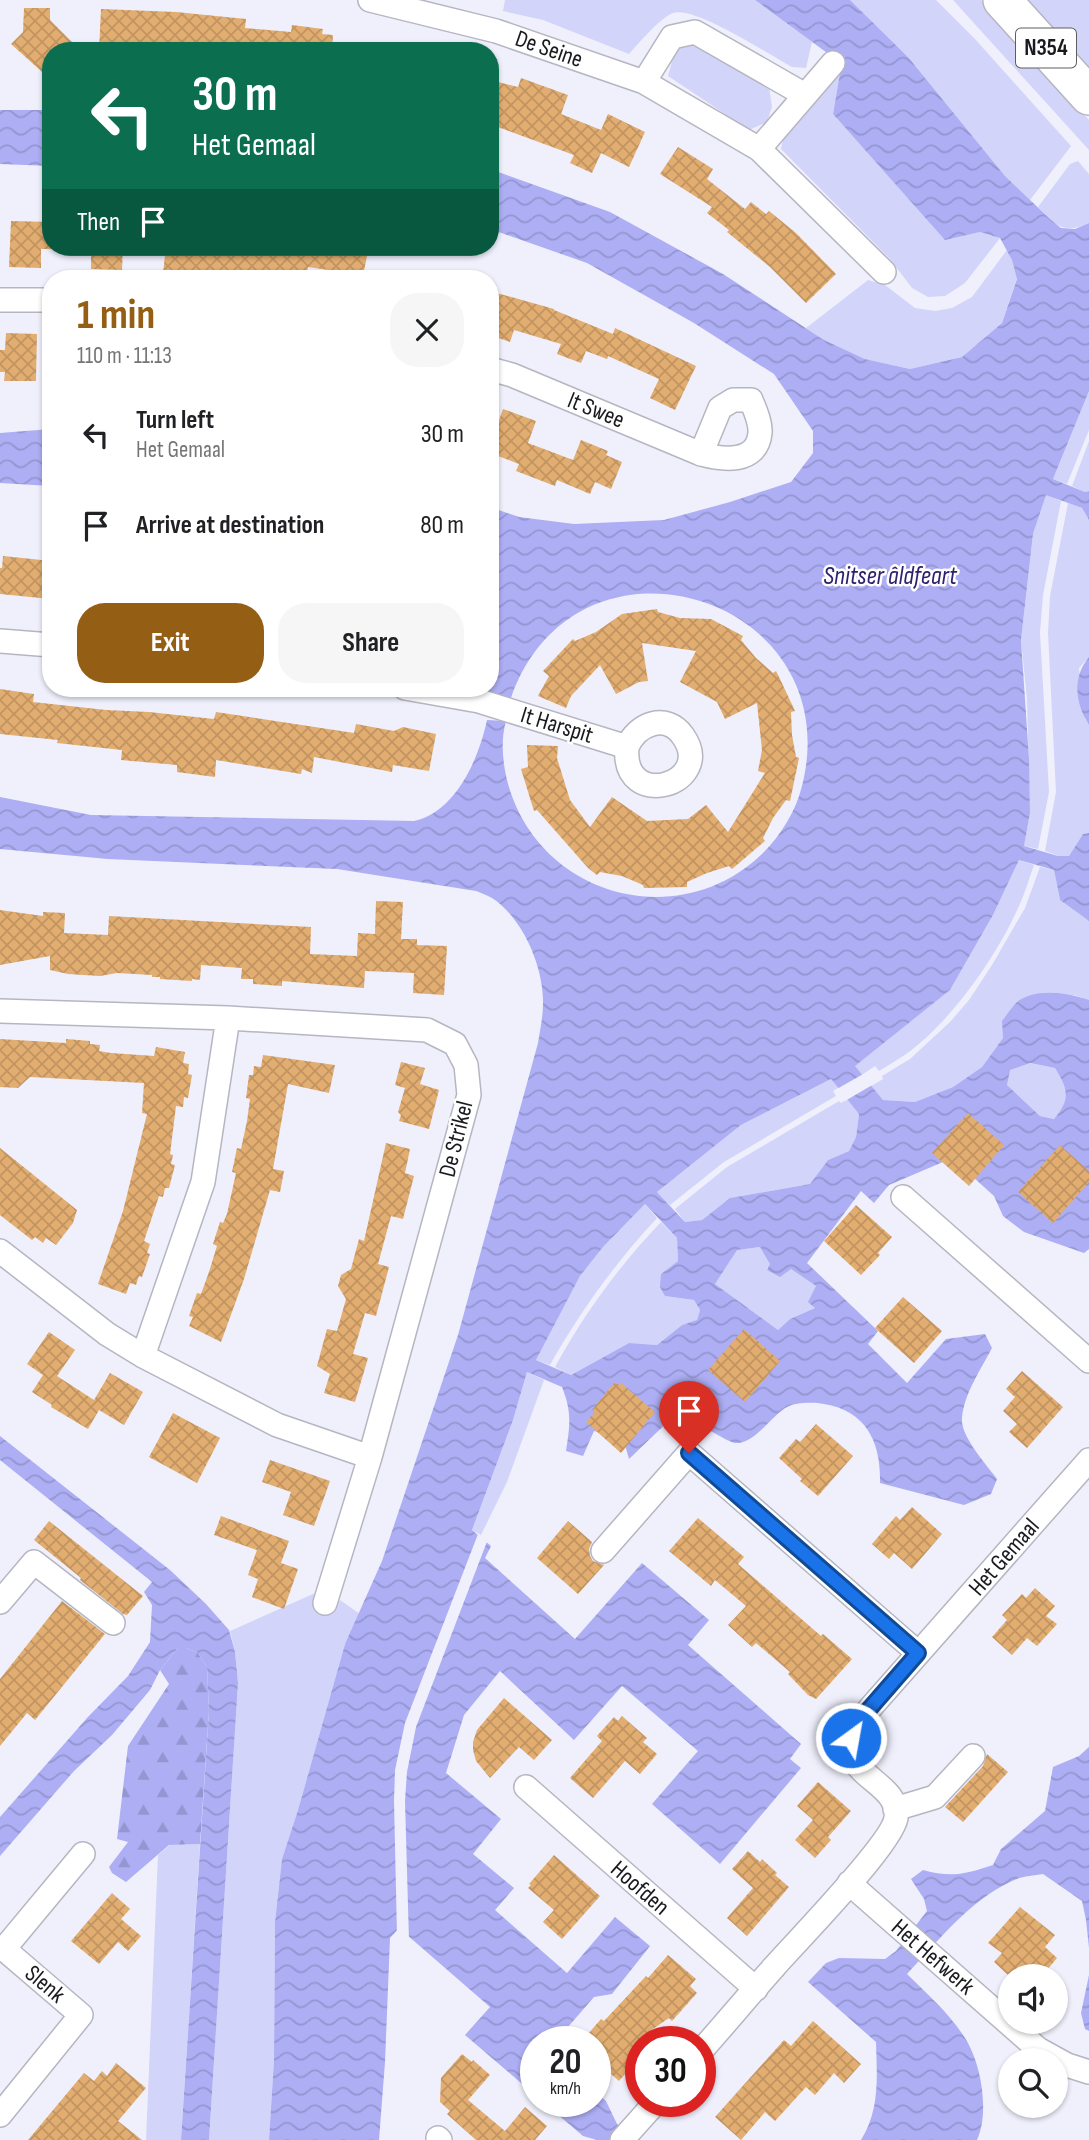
<!DOCTYPE html>
<meta charset="utf-8">
<style>
:root{--surface:#fff;--page:#f6f6f6;--text:#202124;--muted:#757577;--accent:#945f15}
body{margin:0;font-family:"Sofia Sans Condensed",sans-serif;background:var(--page);color:var(--text);height:100vh;display:flex;flex-direction:column;font-size:26px;white-space:nowrap}
*{box-sizing:border-box;margin:0}
p{font-size:23px;color:var(--muted)}
.icon{flex:none;width:38px;height:38px;fill:none;stroke:currentColor;stroke-width:2;stroke-linecap:round;stroke-linejoin:round}
.map{position:relative;flex:1;overflow:hidden}
.drawer{position:absolute;left:42px;top:270px;width:457px;height:427px;display:flex;flex-direction:column;background:var(--surface);border-radius:28px;box-shadow:0 2px 5px #0004}
.drawer>*{flex:none}
.banner{position:absolute;left:42px;top:42px;width:457px;height:214px;border-radius:28px;box-shadow:0 2px 5px #0004;background:#0b6e4f;color:#fff;overflow:hidden}
.controls{position:absolute;left:998px;top:1964px;display:grid;gap:14px}
.controls a{display:grid;place-items:center;width:70px;height:70px;border-radius:50%;background:var(--surface);box-shadow:0 2px 5px #0004;font-size:35px}
.speed{position:absolute;left:520px;top:2026px;display:flex;gap:14px;font-size:35px;font-weight:700;text-align:center}
.speed>*{display:grid;place-content:center;width:91px;height:91px;border-radius:50%;background:var(--surface);box-shadow:0 2px 5px #0004;line-height:1}
.speed small{font-size:18px;font-weight:400}
.speed .limit{border:10px solid #d22;background:#fff;color:#111}
.pin{position:absolute;display:grid;place-items:center;width:60px;height:60px;color:#fff;margin:-72px -30px;border-radius:50% 50% 50% 0;rotate:-45deg;box-shadow:0 0 7px #0007}
.pin .icon{rotate:45deg}
.me{position:absolute;width:77px;margin:-38px;rotate:32deg;stroke-linejoin:round;filter:drop-shadow(0 0 5px #0008)}
.turn{display:flex;align-items:center;gap:24px;height:147px;padding:0 35px;font-size:32px}
.turn .icon{width:91px;height:91px;stroke-width:2.5}
.turn b{display:block;font-size:49px;line-height:60px}
.then{display:flex;align-items:center;height:66px;padding:0 35px;background:#0003;gap:14px;font-size:26px}
.round{display:grid;place-items:center;flex:none;width:74px;height:74px;border-radius:28px;background:var(--page)}
.headline{display:flex;align-items:center;justify-content:space-between;height:119px;padding:0 35px}
h1{font-size:42px;font-weight:700;line-height:52px;color:var(--accent)}
.action{display:flex;gap:14px;margin-top:auto;padding:14px 35px}
.action a{flex:1;height:80px;border-radius:28px;background:var(--accent);color:#fff;font-size:28px;font-weight:700;line-height:80px;text-align:center}
.action a+a{background:var(--page);color:var(--text)}
ul{padding:0;list-style:none}
li{display:flex;align-items:center;gap:21px;height:91px;padding:0 35px}
li div{flex:1}
li b{display:block;font-size:26px}
li em{font-style:normal}
.map>svg:first-child{display:block}
.grass{fill:#d3d4fa}
.forest{fill:url(#forest-firs)}
.water{fill:url(#water-waves);fill-rule:evenodd}
.pier{fill:#eff0fc}
.building{fill:url(#building-cross-hatch)}
.lines{fill:none;stroke-linecap:round;stroke-linejoin:round}
.minor-casing{stroke:#b5b6c1;stroke-width:26}
.primary-casing{stroke:#b5b6c1;stroke-width:40}
.minor{stroke:#fff;stroke-width:23}
.primary{stroke:#fff;stroke-width:37}
.route-casing{stroke:#114b97;stroke-width:18}
.route{stroke:#1a73e8;stroke-width:12}
.labels{text-anchor:middle;dominant-baseline:central;stroke-width:5;stroke-linejoin:round;paint-order:stroke}
.shield{fill:#fefefe;stroke:#5e5e61;stroke-width:2}
.shield-label{font-size:23px;font-weight:bold;fill:#191a1e}
.street-label{font-size:24px;fill:#191a1e;stroke:#fefefe}
.water-label{font-size:26px;font-style:italic;fill:#2e2170;stroke:#fefefe}
</style>
<div class="map">
<svg width="1089" height="2140" viewBox="0 0 1089 2140">
<defs>
<pattern id="forest-firs" width="22" height="20" patternUnits="userSpaceOnUse" patternTransform="scale(1.75)"><rect width="22" height="20" fill="#adaef4"/><path d="M5 1l3.5 6h-7zM16 11l3.5 6h-7z" fill="#9495d1"/></pattern>
<pattern id="water-waves" width="16" height="10" patternUnits="userSpaceOnUse" patternTransform="scale(1.75)"><rect width="16" height="10" fill="#adaef4"/><path d="M0 5q4-4 8 0t8 0" fill="none" stroke="#9495d1"/></pattern>
<pattern id="building-cross-hatch" width="8" height="8" patternUnits="userSpaceOnUse" patternTransform="scale(1.75)"><rect width="8" height="8" fill="#e2ad70"/><path d="M0 0l8 8M0 8l8-8" fill="none" stroke="#c19461"/></pattern>
</defs>
<rect width="100%" height="100%" fill="#eff0fc"/>
<path class="grass" d="M505 0H755L812 42 806 68 792 67C769 55 696 6 673 13 661 17 638 44 629 54L543 20 503 11Z
M850 0H936L975 39 1071 146 1030 200 1005 176 908 57Z
M953 0H981L1089 120V150Z
M1024 0H1089V68Z
M687 43 708 52 769 87 772 107 767 122 749 130 668 76 672 61 680 46Z
M838 67 840 73 833 114 945 239 980 232 1000 238 965 283 945 296 928 297 912 288 890 259 781 149 785 130Z
M1078 161 1089 174V223C1063 235 1056 225 1038 207L1070 164Z
M1007 250 1012 260 1017 278 1002 323 962 357 910 369 865 359 824 340 806 328 868 280 885 285 915 308 935 311 952 308 972 297Z
M1089 391V430L1067 484 1053 479Z
M1089 441V491L1085 492 1072 486Z
M1046 494 1061 501 1043 595 1040 633 1049 792 1038 849 1024 846 1030 813 1027 699 1021 640 1033 534Z
M1068 503 1082 508 1089 520V657L1079 668 1085 719 1089 725V833L1083 834 1069 856H1059L1045 851 1056 792 1048 633 1050 596Z
M1019 860 1034 865C1029 879 1025 893 1019 906 997 956 951 1022 906 1054 898 1060 888 1065 879 1071L875 1066 862 1075 854 1065 950 990 993 915Z
M1040 867 1054 870 1060 900 1089 921V1000L1074 995 1003 1038 982 1067 953 1087 915 1102 883 1100 871 1086 883 1079 882 1076 910 1059 950 1022 969 1000 992 965 1025 908Z
M1029 1063 1055 1068C1068 1089 1071 1099 1055 1119L1040 1116 1007 1085 1009 1070Z
M831 1079 838 1088 833 1091 836 1096 724 1162 670 1205 657 1192 741 1125Z
M848 1099 859 1114 856 1137 849 1151 828 1160 810 1184 730 1198 702 1220 685 1222 675 1209 727 1167 839 1101 841 1103Z
M645 1204 657 1218C615 1263 580 1312 550 1365L536 1360 580 1276 603 1247Z
M661 1222 677 1238 678 1261 661 1274 665 1296 694 1300 700 1310 697 1321 682 1325 657 1345 629 1343 571 1375 555 1367C584 1314 619 1266 661 1222Z
M760 1247 771 1264 767 1269H791L816 1286 815 1308 790 1319 778 1330 715 1284 736 1250Z
M527 1372 544 1380 507 1482 481 1535 472 1530 513 1420Z
M313 1594 337 1607 340 1600 360 1614 345 1644 298 1810 282 1859 275 1922 274 2060 269 2140H209L238 1683 235 1652 230 1631Z
M200 1844 181 2140H146L158 1855 170 1845Z"/>
<path class="forest" d="M178 1648H186L198 1653 207 1667 209 1711 200 1844 169 1845 126 1882 112 1873 109 1867 128 1842 117 1839 128 1746 169 1684 160 1670Z"/>
<path class="water" d="M755 0H850L908 57 1005 176 1050 219 1061 228 1075 229 1089 223V391L1053 479 1085 492 1089 491V520L1082 508 1046 495 1033 534 1021 640 1029 759 1030 813 1024 846 1058 856H1069L1083 834 1089 833V921L1060 900 1054 870 1019 860 993 915 950 990 855 1066 883 1100 915 1102 953 1087 982 1067 1003 1038 1002 1021C1006 1016 1011 1008 1016 1003 1034 987 1068 993 1089 1000V1249L1084 1253 1024 1232 1003 1216 994 1196 963 1168 943 1162 889 1185 874 1203 861 1191 807 1263 878 1331 868 1344 907 1383 946 1339 985 1334 992 1348C981 1369 964 1394 962 1418 960 1436 987 1465 997 1479L991 1494 964 1505 880 1483C881 1443 867 1411 824 1404 814 1402 796 1402 787 1407 772 1415 754 1445 735 1443 727 1442 688 1417 679 1411L629 1459 623 1438 594 1431 583 1456 566 1451C570 1425 572 1412 562 1387L527 1372 513 1420 472 1530 491 1546 485 1558 575 1639 642 1563 709 1620 688 1645 801 1744 790 1759 801 1768 720 1864 652 1804 698 1751 622 1686 574 1740 500 1671 464 1715 446 1773 501 1819 473 1854 514 1888 495 1910 567 1973 615 1917 650 1946 612 1994 594 1997 555 2042H536L535 2095 465 2035 490 2007 399 1928 390 1938 385 2062 379 2140H269L274 2060 275 1922 282 1859 298 1810 345 1644 382 1561 458 1335 538 1043C540 1030 543 1017 543 1004 544 968 523 918 492 898 487 895 481 893 476 891L337 869 108 859 0 849V797L91 815 414 821C456 812 479 758 487 720L506 721C499 745 504 776 513 799 553 901 683 930 762 854 781 835 796 811 802 786 850 595 576 512 511 698L489 693 495 627 494 593 490 577V507L519 517 574 524 664 520 730 502 791 482 813 453V431L774 374 694 323 587 263 490 229V169L610 212 723 274 824 340 865 359 910 369 962 357 1002 323 1017 279 1012 260 1000 238 980 232 945 240 833 114 840 73 838 67 830 55ZM1030 1063 1055 1068C1068 1089 1071 1099 1054 1119L1040 1116 1007 1085 1010 1070ZM831 1079 859 1114 856 1137 849 1151 828 1160 810 1184 730 1198 702 1220 685 1222 657 1192 741 1125ZM645 1204 677 1238 678 1261 661 1274 660 1287 665 1296 694 1300 700 1310 697 1320 682 1325 657 1345 629 1343 571 1375 536 1360 580 1276 603 1247ZM760 1247 770 1264 767 1270 780 1277 791 1269 816 1286 808 1302 815 1308 790 1319 778 1330 715 1284 737 1250Z
M0 110H51V166L0 164Z
M51 429V486L0 483V433Z
M1089 657V725C1075 703 1072 677 1089 657Z
M0 1436 170 1570 206 1604 229 1630 235 1652 238 1683 209 2140H181L209 1711 207 1667 198 1653 186 1648H178L160 1670 150 1690 112 1735 74 1771 0 1856V1817L87 1718 128 1676 150 1642 152 1605 144 1592 152 1582 0 1460Z
M1089 1747V1948L1086 1920 1082 1901 1043 1874C1033 1876 1021 1876 1012 1881 969 1901 939 1940 907 1974 927 1994 948 2012 963 2035 981 2060 990 2112 977 2140H861C880 2110 877 2077 876 2042L808 1982 826 1963 839 1958 885 1959 896 1951 927 1911 924 1899 911 1879 923 1870C951 1878 966 1874 993 1865L1001 1849 1045 1811 1053 1767 1079 1756Z
M1089 1975V2031L1085 2029 1081 2013Z
M595 2091 606 2101 617 2124 636 2140H597L583 2136 543 2102H595Z"/>
<path class="pier" d="M865 1073 874 1084 845 1101 835 1090Z
M478 1534 488 1539 416 1727 407 1772 405 1801 409 1941 399 1933 397 1935 394 1801 395 1770 405 1723Z"/>
<path class="building" d="M24 8H50V20L81 51H51V80L11 44 23 32Z
M101 9 176 12 246 19 245 28 291 32 292 25 323 29 322 34 333 35 332 51H217L186 48V51H99Z
M521 78 568 95 561 114 601 130 608 114 645 132 629 167 601 153 592 173 570 163 574 155 490 124V80L518 87Z
M678 147 713 169 707 179 745 209 751 202 766 214 769 211 796 233 836 274 806 303 770 267 727 232 729 230 707 213 712 207 660 174Z
M11 221 51 222V249H41V268L9 267Z
M91 247H123L122 270 91 269Z
M166 247H369L363 275 308 267 306 278H224L163 273Z
M490 291 554 309V310L613 334 615 328 696 366 675 410 650 398 659 379 608 356 607 359 586 351 581 363 557 354 561 344 514 330 510 342 490 335Z
M6 333 37 334 36 381H4L5 372H0V350H5Z
M503 409 536 421 528 443 573 460 581 440 608 451 606 455 622 462 611 489 595 482 590 494 557 480 555 486 516 471 519 464 490 453V426L496 429Z
M3 556 51 561V599L0 594V568H2Z
M657 609 658 612 680 618 711 619 743 636 741 640 756 658 773 673 776 671 780 679 795 711 791 712 792 735 796 757 799 758 790 801 786 800 773 818 763 838 765 841 738 864 732 869 729 866 707 873 687 882V887L644 888 643 885 622 876 600 872 597 875 588 868 537 810 534 811 521 769 528 767 527 745 558 746 557 758 570 800 590 827 612 797 647 821 688 819 706 805 728 832 765 773 758 771 762 750 757 703 725 719 717 702 680 682 696 651 642 643 648 681 639 682 616 694 600 665 571 696 566 708 538 696 549 676 543 671 573 639 575 641 596 632 622 614Z
M0 689 34 694 33 702 106 710 149 712 214 719 216 712 354 733 356 724 394 731 403 727 436 734 429 771 393 765 392 772 314 757 312 773 302 769 301 774 216 760 215 777 177 772V765L121 760 122 750 57 743 58 740 0 734Z
M376 901 403 902 401 939H417V945L447 946 444 995 413 993 414 973 365 971 364 988 282 981V986L253 984V979H241L242 968 201 965 200 980 192 979V981L160 979V977H152V975L117 973 100 976 68 974 50 970V956L0 965V910L43 916V912L65 913 64 933 108 935 109 916 311 927 310 954 357 956 358 933 375 934Z
M0 1039 66 1043V1039L90 1041V1044L100 1045 99 1051 111 1053 154 1056 156 1047 185 1052 183 1063 189 1064 188 1074 192 1075 188 1098 184 1097 183 1107 176 1106 170 1154 173 1155 171 1164 175 1165 169 1188H165L163 1197 159 1196 144 1241 150 1244 147 1253 150 1254 142 1277 139 1276 136 1285 130 1283 126 1294 98 1284 123 1211 147 1114 142 1113 144 1083 30 1077 18 1088 0 1087Z
M263 1055 335 1065 329 1093 288 1084 273 1169 284 1171 280 1192 270 1190 244 1279 221 1342 189 1326 193 1317 189 1316 197 1293 201 1294 209 1272 217 1246 213 1244 220 1222 223 1223 227 1214 236 1173 232 1172 237 1148 241 1149 247 1121 250 1099 246 1098 249 1075H253L254 1066 261 1067Z
M401 1062 425 1068 420 1084 439 1090 429 1129 399 1121 401 1115 398 1112 405 1088 395 1085Z
M968 1113 1004 1145 969 1186 932 1153Z
M386 1143 410 1149 405 1173 414 1176 403 1219 391 1216 378 1264 389 1267 376 1316 365 1313 353 1354 368 1358 355 1402 324 1393 330 1374 317 1366 327 1329 337 1331 346 1299 338 1286 341 1275 351 1269 359 1239 364 1241Z
M1060 1145 1089 1171V1182L1053 1223 1018 1192Z
M0 1148 77 1210 73 1223 56 1245 46 1238 43 1243 35 1237 32 1240 0 1215Z
M856 1205 892 1237 878 1253 880 1255 861 1275 824 1241Z
M903 1297 942 1331 914 1363 875 1328Z
M744 1329 780 1361 745 1402 708 1370Z
M49 1332 75 1350 57 1376 94 1400 110 1373 143 1392 124 1425 99 1410 88 1429 51 1407 52 1405 32 1392 43 1375 27 1364Z
M1022 1371 1063 1407 1027 1448 1009 1432 1017 1424 1003 1411 1015 1397 1006 1389Z
M615 1382 619 1385 621 1383 655 1412 621 1453 586 1422 595 1412 592 1410Z
M173 1413 220 1438 197 1483 149 1457Z
M816 1424 853 1456 818 1496 800 1481 802 1479 779 1458 796 1439 800 1442Z
M270 1460 330 1481 314 1526 283 1515 291 1492 262 1482Z
M912 1507 942 1534 912 1569 894 1553 889 1559 872 1544 896 1516 900 1520Z
M221 1516 289 1541 281 1563 298 1569 284 1609 252 1597 258 1579 248 1575 257 1550 214 1535Z
M698 1518 744 1557 738 1564 821 1636 823 1634 852 1659 816 1699 808 1695 788 1674 790 1672 756 1643 752 1647 728 1625 746 1606 715 1580 711 1586 669 1551Z
M49 1521 143 1596 127 1615 123 1614 80 1580 81 1578 34 1540Z
M568 1521 592 1542 589 1549 590 1556 593 1561 604 1565 578 1594 537 1558Z
M1035 1588 1055 1606 1046 1616 1057 1624 1037 1646 1027 1638 1012 1655 992 1637 1007 1620 1002 1615 1022 1594 1026 1598Z
M62 1601 105 1634 35 1720 27 1713 0 1746V1679Z
M504 1698 552 1740 534 1760 519 1747 490 1778 476 1761 473 1750V1742L477 1730Z
M622 1716 647 1738 643 1742 657 1754 640 1774 625 1761 593 1798 570 1778 602 1741 597 1736 614 1717 618 1721Z
M987 1754 1008 1772 963 1822 945 1807 983 1766Z
M818 1782 851 1811 828 1837 831 1840 815 1858 795 1840 813 1820 797 1806Z
M748 1851 760 1862 762 1859 777 1873 775 1875 789 1887 747 1936 727 1918 753 1888 732 1869Z
M554 1855 600 1896 562 1939 543 1922 554 1910 528 1888 531 1885 529 1884Z
M112 1893 130 1909 121 1919 141 1936 128 1951 118 1942 99 1964 71 1941Z
M1020 1907 1055 1935 1045 1947 1057 1958 1042 1976H1009L994 1962 1002 1953 988 1943Z
M668 1955 696 1979 690 1986 697 1993 672 2021 669 2018 640 2038V2057L619 2081 595 2060V2042H581L601 2019 604 2021 646 1976 648 1978Z
M813 2021 861 2064 844 2083 834 2073 815 2095 806 2087 775 2121 765 2112 741 2140 715 2117 784 2040 791 2046Z
M462 2054 472 2062 473 2060 490 2075 468 2100 505 2131 525 2107 547 2126 535 2140H476L447 2114 450 2111 440 2102 441 2078Z
M116 2063 146 2088 118 2121 142 2140H28L84 2073 94 2081 102 2071 107 2076Z"/>
<g class="lines">
<g class="minor-casing">
<path id="minor" d="M370 0 496 31 644 82 759 149 884 272
M644 82 672 37 695 32 805 95
M759 149 833 63
M0 300H51
M490 369 512 375 701 454C723 460 757 464 760 433 761 423 755 410 751 400H733L720 408 701 454
M0 641 51 645
M405 688 479 701 627 747C621 813 717 784 683 736 666 712 637 724 627 747
M0 1011 228 1018 427 1030 455 1044 466 1065 469 1095 370 1457 277 1425 143 1356 107 1334 0 1251
M903 1197 1089 1361
M143 1356 203 1182 228 1018
M603 1551 689 1453 918 1653
M0 1602 34 1562 113 1623
M325 1603 370 1457
M526 1787 756 1989
M895 1809 935 1797 973 1756
M849 1883 1038 2049 1067 2065 1089 2072
M700 2052C725 2024 749 1995 774 1967 796 1942 892 1844 896 1818 901 1778 829 1777 857 1723L1089 1460
M0 2115 81 2015 4 1949 83 1854
M438 2138 440 2140
M622 2140 656 2102"/>
</g>
<g class="primary-casing">
<path id="primary" d="M1002 0 1089 96"/>
</g>
<use href="#minor" class="minor"/>
<use href="#primary" class="primary"/>
</g>
<g class="lines">
<g class="route-casing">
<path id="route" d="M689 1453 918 1653 857 1723 851 1738"/>
</g>
<use href="#route" class="route"/>
</g>
<g class="labels">
<rect class="shield" x="1016" y="28.5" width="60" height="39" rx="5"/>
<g class="shield-label">
<text x="1046" y="48">N354</text>
</g>
<g class="street-label">
<text transform="translate(549 49) rotate(19)">De Seine</text>
<text transform="translate(596 410) rotate(22)">It Swee</text>
<text transform="translate(557 725) rotate(17)">It Harspit</text>
<text transform="translate(456 1139) rotate(-76)">De Strikel</text>
<text transform="translate(1004 1557) rotate(-49)">Het Gemaal</text>
<text transform="translate(640 1888) rotate(41)">Hoofden</text>
<text transform="translate(933 1957) rotate(41)">Het Hefwerk</text>
<text transform="translate(45 1984) rotate(40)">Slenk</text>
</g>
<g class="water-label">
<text x="890" y="576">Snitser âldfeart</text>
</g>
</g>
</svg>
<div class="controls">
<a><svg class="icon" aria-label="sound" viewBox="0 0 24 24"><path d="M4 9h4l5-4v14l-5-4H4zM17 9q2 3 0 6"/></svg></a>
<a><svg class="icon" aria-label="search" viewBox="0 0 24 24"><circle cx="10" cy="10" r="6"/><path d="M15 15l6 6"/></svg></a>
</div>
<div class="speed"><div>20<small>km/h</small></div><div class="limit">30</div></div>
<div class="pin" style="left:689px;top:1453px;background:#d93025"><svg class="icon" aria-label="arrive" viewBox="0 0 24 24"><path d="M6 21V4h12l-3 4 3 4H6"/></svg></div>
<svg class="me" style="left:851px;top:1738px" viewBox="-20 -20 40 40"><circle r="17" fill="#1a73e8" stroke="#fff" stroke-width="3"/><path d="M0-11L8 9 0 5-8 9z" fill="#fff"/></svg>
<div class="banner">
<div class="turn"><svg class="icon" aria-label="left" viewBox="0 0 24 24"><path d="M17 20v-9H6M10 6l-5 5 5 5"/></svg><div><b>30 m</b>Het Gemaal</div></div>
<div class="then">Then<svg class="icon" aria-label="arrive" viewBox="0 0 24 24"><path d="M6 21V4h12l-3 4 3 4H6"/></svg></div>
</div>
<section class="drawer">
<div class="headline"><div><h1>1 min</h1><p>110 m · 11:13</p></div><a class="round"><svg class="icon" aria-label="close" viewBox="0 0 24 24"><path d="M6 6l12 12M18 6L6 18"/></svg></a></div>
<ul>
<li><svg class="icon" aria-label="left" viewBox="0 0 24 24"><path d="M17 20v-9H6M10 6l-5 5 5 5"/></svg><div><b>Turn left</b><p>Het Gemaal</p></div><em>30 m</em></li>
<li><svg class="icon" aria-label="arrive" viewBox="0 0 24 24"><path d="M6 21V4h12l-3 4 3 4H6"/></svg><div><b>Arrive at destination</b></div><em>80 m</em></li>
</ul>
<div class="action"><a>Exit</a><a>Share</a></div>
</section>
</div>
